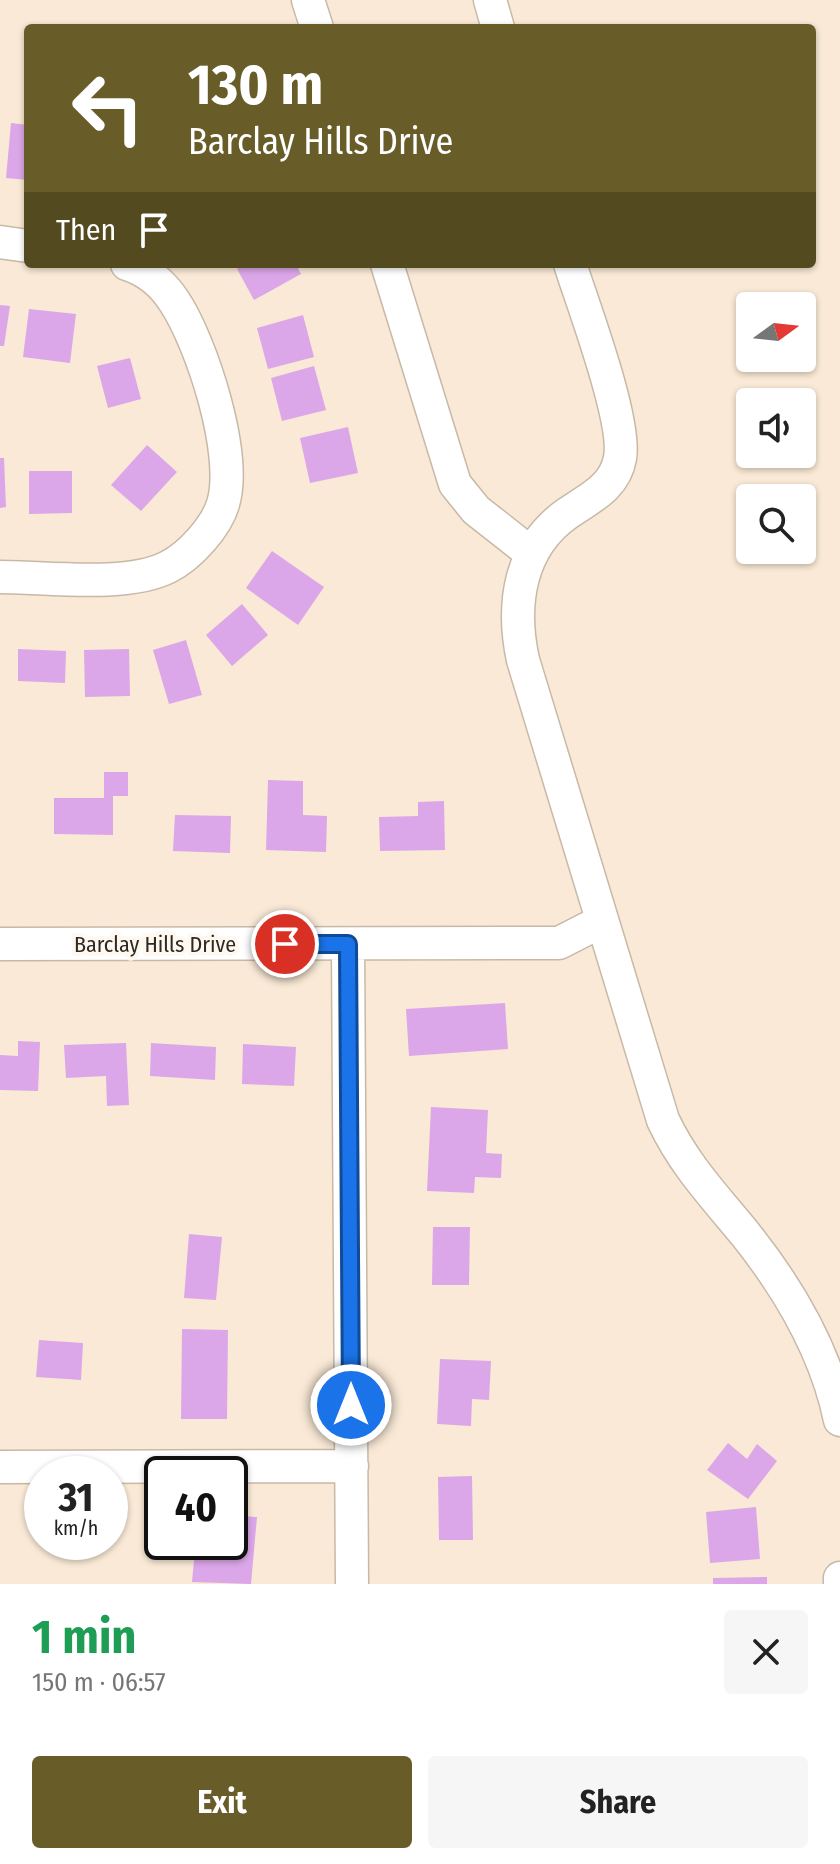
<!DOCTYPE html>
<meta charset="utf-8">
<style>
:root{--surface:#fff;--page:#f6f6f6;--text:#222;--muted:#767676;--accent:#685d29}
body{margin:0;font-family:"Fira Sans Condensed",sans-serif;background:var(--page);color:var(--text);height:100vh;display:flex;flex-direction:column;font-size:30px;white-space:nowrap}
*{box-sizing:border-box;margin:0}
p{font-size:26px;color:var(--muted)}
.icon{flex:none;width:44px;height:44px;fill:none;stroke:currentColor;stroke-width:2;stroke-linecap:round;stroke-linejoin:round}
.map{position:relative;height:1584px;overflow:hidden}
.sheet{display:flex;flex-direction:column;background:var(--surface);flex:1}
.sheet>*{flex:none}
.guide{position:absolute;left:24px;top:24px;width:792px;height:244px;border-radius:8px;box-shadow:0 2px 6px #0004;background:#685d29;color:#fff;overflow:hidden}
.needle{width:52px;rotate:75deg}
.fabs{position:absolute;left:736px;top:292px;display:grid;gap:16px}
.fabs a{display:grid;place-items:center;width:80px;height:80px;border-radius:8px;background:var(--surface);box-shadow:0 2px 6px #0004;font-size:40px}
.speed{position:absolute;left:24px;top:1456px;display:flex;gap:16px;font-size:40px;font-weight:700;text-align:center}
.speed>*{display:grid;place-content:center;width:104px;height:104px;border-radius:50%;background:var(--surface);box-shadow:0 2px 6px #0004;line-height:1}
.speed small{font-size:20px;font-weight:400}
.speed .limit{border:4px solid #111;border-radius:12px;background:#fff;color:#111}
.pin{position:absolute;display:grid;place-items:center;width:68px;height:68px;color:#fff;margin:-34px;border:4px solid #fff;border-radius:50%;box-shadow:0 2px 8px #0007}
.me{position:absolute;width:88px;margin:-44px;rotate:0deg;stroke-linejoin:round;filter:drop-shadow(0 0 6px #0008)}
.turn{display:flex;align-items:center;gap:28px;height:168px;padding:0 32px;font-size:36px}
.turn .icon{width:104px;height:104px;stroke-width:2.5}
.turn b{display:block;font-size:56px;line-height:68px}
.then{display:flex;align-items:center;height:76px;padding:0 32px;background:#0003;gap:16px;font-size:30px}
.round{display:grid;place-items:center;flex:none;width:84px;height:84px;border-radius:8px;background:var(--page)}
.overview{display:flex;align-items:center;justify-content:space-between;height:136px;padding:0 32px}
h1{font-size:48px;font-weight:700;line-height:60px;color:#1e9e55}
.cta{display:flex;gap:16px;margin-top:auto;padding:16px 32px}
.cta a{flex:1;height:92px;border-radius:8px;background:var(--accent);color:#fff;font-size:32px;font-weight:700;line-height:92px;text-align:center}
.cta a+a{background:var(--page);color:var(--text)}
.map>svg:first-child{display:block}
.building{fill:#dca7e9}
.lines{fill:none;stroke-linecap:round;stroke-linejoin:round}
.minor-casing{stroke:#c8b9a7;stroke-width:35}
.minor{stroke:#fff;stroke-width:32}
.route-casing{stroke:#114b97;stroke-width:20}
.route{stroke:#1a73e8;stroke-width:14}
.labels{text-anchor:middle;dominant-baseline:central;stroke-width:8;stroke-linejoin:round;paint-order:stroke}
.street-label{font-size:22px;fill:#2e2922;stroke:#fef8f0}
</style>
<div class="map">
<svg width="840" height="1584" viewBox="0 0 840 1584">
<rect width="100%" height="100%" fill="#f9e9d6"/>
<path class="building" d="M11 123 28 125V180L6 178Z
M245 264H296L301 274 254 300 237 269Z
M0 305 10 306 4 346H0Z
M29 309 76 314 70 363 23 357Z
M303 315 314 357 268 369 257 328Z
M130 358 141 399 108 408 97 366Z
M314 366 326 410 282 421 271 378Z
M348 427 358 473 310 483 300 438Z
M147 445 177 472 141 511 111 485Z
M0 458H4L6 507 0 508Z
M29 471H72V513L29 514Z
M272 551 324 587 298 625 246 588Z
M242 604 268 635 232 666 206 635Z
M186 640 202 695 169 704 153 650Z
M18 649 66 651 65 683 18 681Z
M129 649 130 696 85 697 84 650Z
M104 772H128V796H113V835L54 834V798H104Z
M268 780 303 781V815L327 816 326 852 266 850Z
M444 801 445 850 380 851 379 817 418 816V802Z
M175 815 231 816 230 853 173 851Z
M505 1003 508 1049 409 1056 406 1009Z
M18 1041 40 1042 38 1091 0 1090V1055L18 1056Z
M126 1043 129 1105 107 1106 106 1076 66 1078 64 1045Z
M151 1043 216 1047 215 1080 150 1076Z
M243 1044 296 1047 294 1086 242 1084Z
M431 1107 488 1110 486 1153 502 1154 501 1178 475 1177 474 1193 427 1191Z
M433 1227H470L469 1285H432Z
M189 1234 222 1237 216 1300 184 1298Z
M182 1329 228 1330 227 1419H181Z
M39 1340 83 1343 81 1380 36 1377Z
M440 1359 491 1361 489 1400 472 1399 471 1426 437 1424Z
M728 1443 747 1459 757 1444 777 1461 748 1499 707 1470Z
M472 1476 473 1540H439L438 1477Z
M756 1507 760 1559 710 1563 706 1512Z
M230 1515 257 1517 251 1584 192 1582 195 1549 214 1551 215 1542H230Z
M767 1577V1584H713V1578Z"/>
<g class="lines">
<g class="minor-casing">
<path id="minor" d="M308 0 317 28
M490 0 498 28
M0 242 28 246
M387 264 455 484 476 510 532 554
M570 264C583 305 627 421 620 458 615 487 590 498 568 513 519 547 511 605 523 660L663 1120C684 1165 715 1197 746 1235 789 1289 826 1352 840 1420
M0 577C47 577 127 588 168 567 190 556 216 527 223 504 238 455 202 343 174 301 163 284 146 270 127 264
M0 944 559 943 602 921
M348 944 352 1584
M0 1467 352 1466
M840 1584V1578"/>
</g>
<use href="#minor" class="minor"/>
</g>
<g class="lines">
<g class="route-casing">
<path id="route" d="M285 944H348L351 1405"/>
</g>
<use href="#route" class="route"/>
</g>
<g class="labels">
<g class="street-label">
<text x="155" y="944">Barclay Hills Drive</text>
</g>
</g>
</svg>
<div class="fabs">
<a><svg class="needle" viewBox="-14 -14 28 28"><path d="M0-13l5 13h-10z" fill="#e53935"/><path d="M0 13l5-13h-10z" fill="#767676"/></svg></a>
<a><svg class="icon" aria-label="sound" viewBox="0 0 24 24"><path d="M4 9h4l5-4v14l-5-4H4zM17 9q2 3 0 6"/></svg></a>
<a><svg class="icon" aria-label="search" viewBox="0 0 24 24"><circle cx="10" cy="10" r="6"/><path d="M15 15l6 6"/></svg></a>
</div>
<div class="speed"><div>31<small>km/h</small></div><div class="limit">40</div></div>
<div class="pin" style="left:285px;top:944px;background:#d93025"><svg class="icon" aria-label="arrive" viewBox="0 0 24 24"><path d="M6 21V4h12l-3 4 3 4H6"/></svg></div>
<svg class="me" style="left:351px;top:1405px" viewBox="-20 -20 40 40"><circle r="17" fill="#1a73e8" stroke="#fff" stroke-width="3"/><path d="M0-11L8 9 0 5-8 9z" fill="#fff"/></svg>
<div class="guide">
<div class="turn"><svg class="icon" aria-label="left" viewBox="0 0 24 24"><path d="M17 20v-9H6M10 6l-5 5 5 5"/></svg><div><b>130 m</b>Barclay Hills Drive</div></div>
<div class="then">Then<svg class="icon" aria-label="arrive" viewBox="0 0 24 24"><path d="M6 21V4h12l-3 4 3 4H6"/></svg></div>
</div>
</div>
<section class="sheet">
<div class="overview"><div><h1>1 min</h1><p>150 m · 06:57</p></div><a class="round"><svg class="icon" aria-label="close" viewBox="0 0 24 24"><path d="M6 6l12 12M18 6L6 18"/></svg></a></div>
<div class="cta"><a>Exit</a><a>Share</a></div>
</section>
